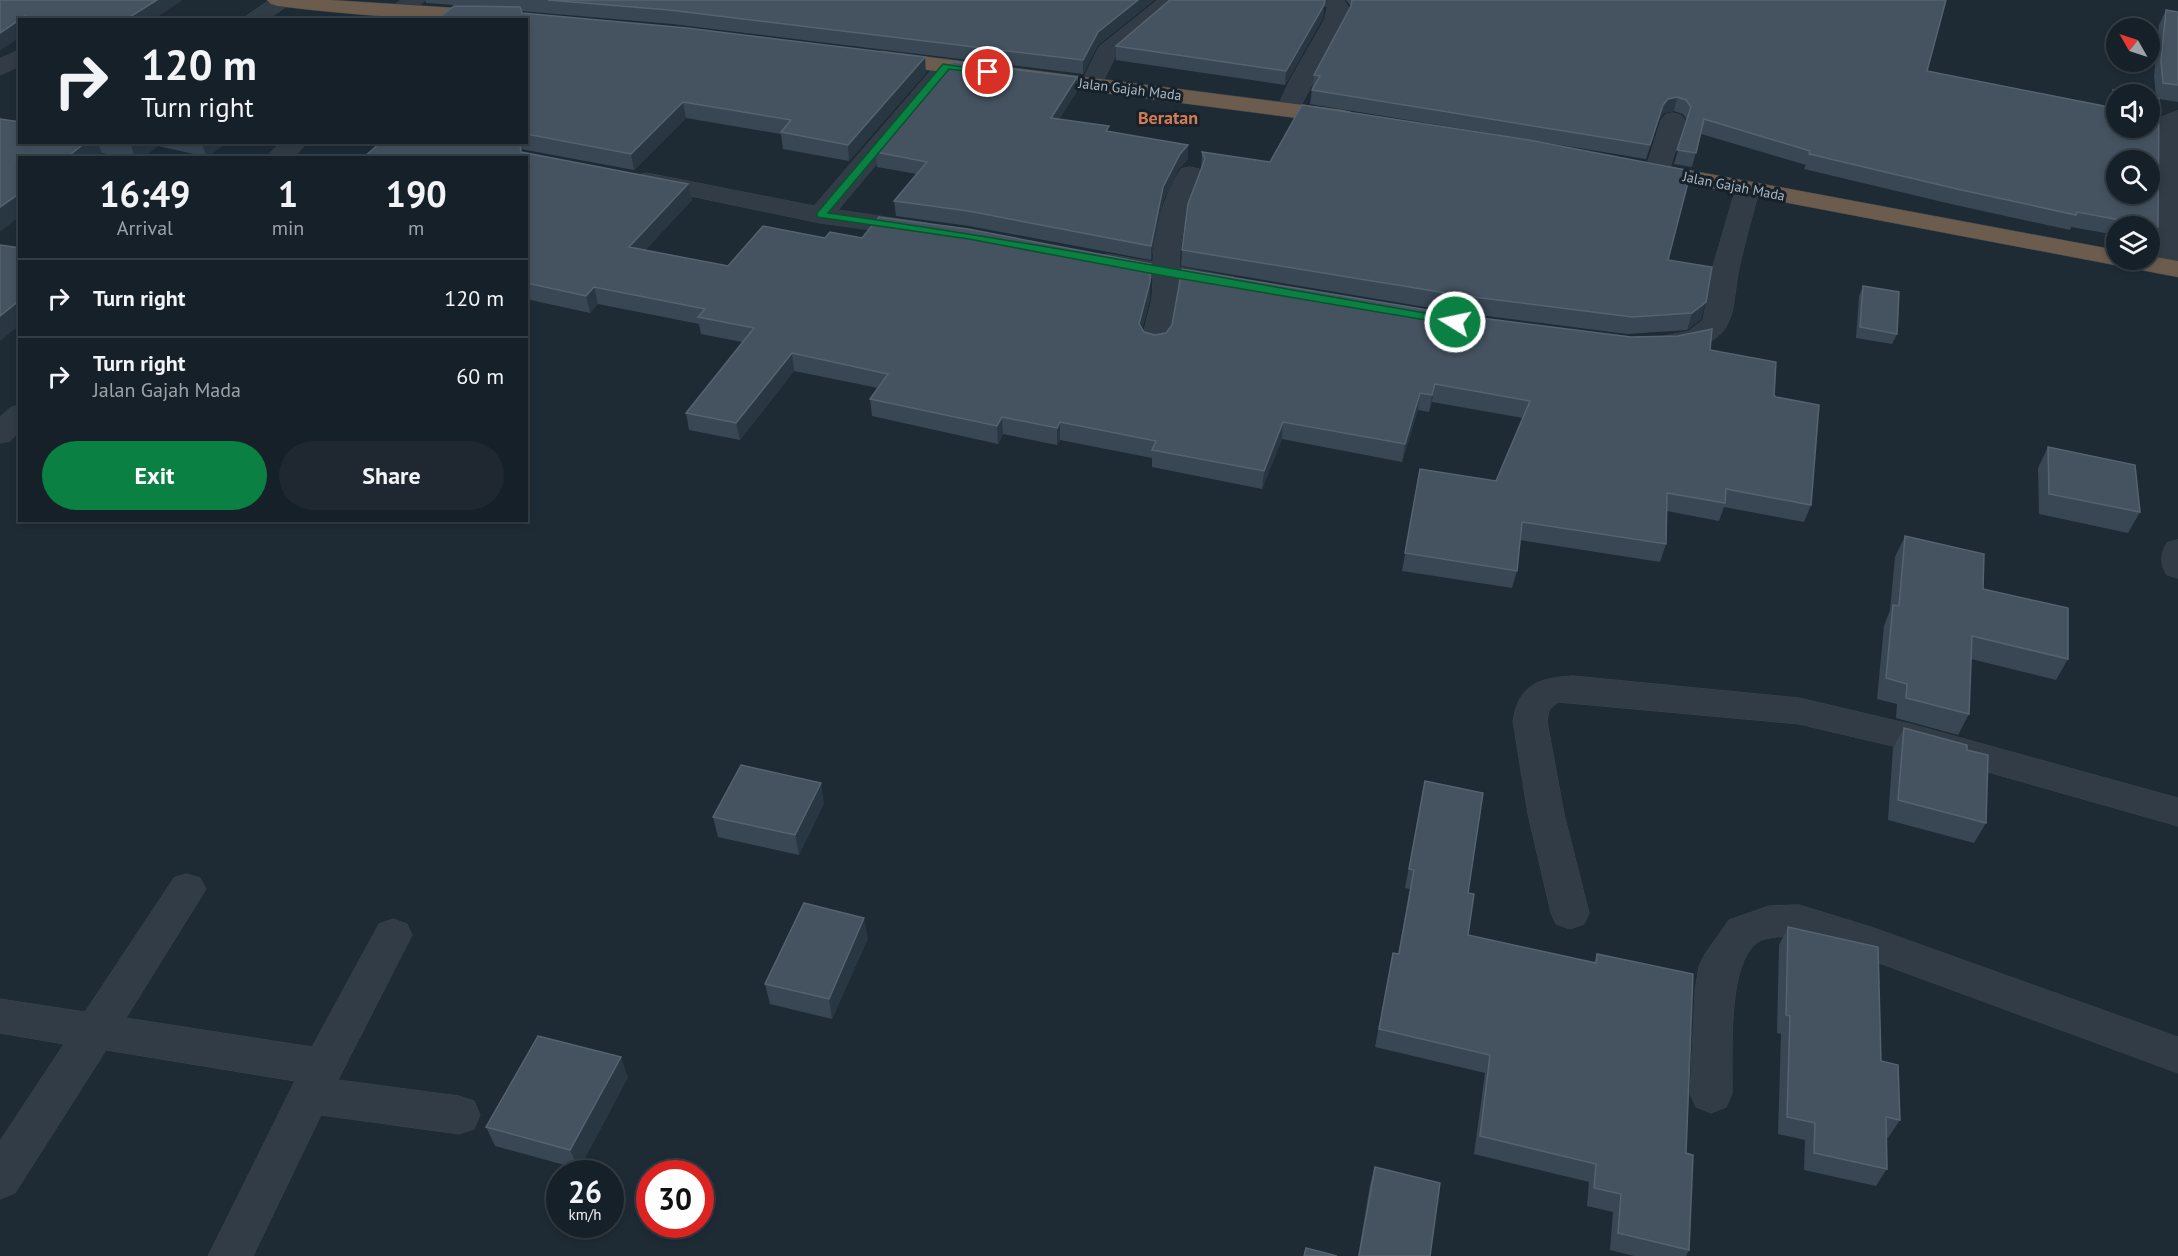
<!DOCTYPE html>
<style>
:root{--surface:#162028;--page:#1f2830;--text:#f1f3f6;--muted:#9ea3a8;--line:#353e45;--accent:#0b8043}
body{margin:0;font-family:"PT Sans",sans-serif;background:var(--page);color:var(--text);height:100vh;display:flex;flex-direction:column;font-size:22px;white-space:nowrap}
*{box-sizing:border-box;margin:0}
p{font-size:20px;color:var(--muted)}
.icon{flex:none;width:33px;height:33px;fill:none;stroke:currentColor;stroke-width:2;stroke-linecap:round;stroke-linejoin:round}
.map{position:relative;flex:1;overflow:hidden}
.side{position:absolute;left:18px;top:156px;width:510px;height:366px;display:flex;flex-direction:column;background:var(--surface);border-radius:0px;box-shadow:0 3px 9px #0003,0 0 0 2px var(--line)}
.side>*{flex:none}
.banner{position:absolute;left:18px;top:18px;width:510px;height:126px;border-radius:0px;box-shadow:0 3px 9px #0003,0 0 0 2px var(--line);background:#162028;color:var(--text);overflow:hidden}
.needle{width:39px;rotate:309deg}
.fabs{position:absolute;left:2106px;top:18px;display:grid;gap:12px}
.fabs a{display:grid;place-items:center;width:54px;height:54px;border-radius:50%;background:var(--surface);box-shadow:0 3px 9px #0003,0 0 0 2px var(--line);font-size:30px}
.speed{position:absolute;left:546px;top:1160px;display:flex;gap:12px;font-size:30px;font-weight:700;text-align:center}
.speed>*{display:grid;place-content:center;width:78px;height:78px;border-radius:50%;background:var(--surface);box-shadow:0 3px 9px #0003,0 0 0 2px var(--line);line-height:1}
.speed small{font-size:15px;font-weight:400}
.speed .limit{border:9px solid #d22;background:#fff;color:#111}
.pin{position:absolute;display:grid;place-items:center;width:51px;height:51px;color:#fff;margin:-26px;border:3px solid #fff;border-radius:50%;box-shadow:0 2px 6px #0007}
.me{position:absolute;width:66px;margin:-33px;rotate:280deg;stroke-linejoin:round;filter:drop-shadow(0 0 4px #0008)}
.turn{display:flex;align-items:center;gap:21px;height:126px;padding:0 24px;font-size:27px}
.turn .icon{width:78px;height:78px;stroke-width:2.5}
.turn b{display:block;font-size:42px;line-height:51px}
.eta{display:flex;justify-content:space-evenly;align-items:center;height:102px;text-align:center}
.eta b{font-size:36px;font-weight:700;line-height:42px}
.button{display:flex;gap:12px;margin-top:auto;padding:12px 24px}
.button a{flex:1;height:69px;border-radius:36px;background:var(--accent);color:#fff;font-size:24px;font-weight:700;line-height:69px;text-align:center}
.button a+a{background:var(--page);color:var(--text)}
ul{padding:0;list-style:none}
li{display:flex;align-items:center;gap:18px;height:78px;padding:0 24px;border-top:2px solid var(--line)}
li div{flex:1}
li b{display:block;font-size:22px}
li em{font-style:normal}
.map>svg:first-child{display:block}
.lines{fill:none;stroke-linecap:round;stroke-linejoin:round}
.minor-casing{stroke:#3b454f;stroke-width:1}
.highway-casing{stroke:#3c4750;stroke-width:1}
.minor{fill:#313c46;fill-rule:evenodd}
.highway{fill:#6c5c4e;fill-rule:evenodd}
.wall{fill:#394754}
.shaded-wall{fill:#293743}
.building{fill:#455360;stroke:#556370;stroke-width:1.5;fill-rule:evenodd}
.route{fill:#0b8043;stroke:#07532c;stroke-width:1.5}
.labels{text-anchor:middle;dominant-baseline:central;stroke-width:6;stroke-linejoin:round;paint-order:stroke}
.far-street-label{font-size:14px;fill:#abb7c3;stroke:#17212a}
.far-district-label{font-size:18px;font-weight:bold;fill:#d57b54;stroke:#17212a}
</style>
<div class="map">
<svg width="2178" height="1256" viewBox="0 0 2178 1256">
<rect width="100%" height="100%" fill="#1e2b35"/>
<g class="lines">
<g class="minor-casing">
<path id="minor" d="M270 0 294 1 267 20H241Z
M401 0H426L406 16H390L387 11Z
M1158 0H1182L1116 55 1099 90H1083L1080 85 1099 47Z
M1322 0H1344L1349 8 1347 19 1296 115H1280L1276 110 1290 80 1325 19 1327 8Z
M20 50V66L0 75V59Z
M947 59 955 61 958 66 955 71 838 210 927 223 931 228 927 233 918 236 820 223 647 187 638 185 635 180 638 175 647 173 814 206 939 61Z
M2178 111V269L2175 273 2166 275 2157 273 2153 267 2154 134 2162 117Z
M1673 113 1681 115 1685 120 1669 171 1666 176 1657 178 1648 176 1645 171 1661 120 1665 115Z
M281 142H308L293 158H266Z
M1190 167 1199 169 1202 174C1187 203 1180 235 1179 267L1234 277 1238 283 1234 289 1225 291 1179 283 1178 299 1169 342 1165 348 1155 350 1145 348 1141 342 1152 299 1153 278 1098 268 1094 262 1098 256 1107 254 1153 262C1155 230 1163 196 1181 169Z
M1748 181 1757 183 1760 188C1753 213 1746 238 1740 264 1731 301 1740 338 1693 347 1682 349 1673 352 1661 349L1657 343 1661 337 1689 331 1703 320 1713 266 1736 188 1739 183Z
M20 405V431L10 441 0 443V417L10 408Z
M2178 540V578L2167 575C2160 564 2160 554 2167 543Z
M1573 676 1799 698 1914 725 2178 798V826L1914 751 1799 724 1558 702 1549 710 1547 721 1564 814 1589 913 1584 924 1570 929 1556 924 1551 913 1528 814 1513 721C1519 684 1539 678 1573 676Z
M187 874 200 878 206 889 126 1018 312 1047 379 924 393 919 407 924 412 935 338 1080 459 1096 474 1101 480 1115 474 1129 459 1134 321 1115 253 1256H208L295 1081 106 1050 15 1193 0 1199V1141L64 1044 0 1033V999L85 1012 174 878Z
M1799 905 1871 927 2178 1037V1073L1852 953C1835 948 1816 939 1799 937 1788 936 1767 936 1758 942 1726 963 1733 1058 1732 1094L1726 1107 1711 1113 1696 1107 1690 1094 1695 991 1699 966 1705 954 1729 920 1769 906Z"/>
</g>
<g class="highway-casing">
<path id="highway" d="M267 0H330L488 10 496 11 499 16 496 20C423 20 351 15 278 6L271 4Z
M882 51 1343 110 1351 112 1355 117 1351 122 1343 124 874 63 871 58 874 53Z
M1645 162 2116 250V260H2150V256L2178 261V277L1636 174 1633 169 1636 164Z"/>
</g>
<use href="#minor" class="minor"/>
<use href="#highway" class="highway"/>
</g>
<path class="wall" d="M0 0 181 1 152 20H20V37L0 50Z
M426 0H1154L1098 45 1083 74 672 24 521 11 522 13 926 73 849 161 783 149 781 134 686 118 634 170 521 149 522 152 688 184 692 200 645 250 728 266 1150 299 1142 329 1144 332 1155 335 1458 315 1710 350 1774 395 1811 505 1804 522 1724 507 1719 521 1667 511 1666 544 1660 562 1520 540 1517 571 1512 588 1402 571 1420 469 1496 481 1523 418 1432 402 1429 412 1418 410 1402 462 1282 439 1262 489 1152 467V458L1060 440 1057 445 1003 434 998 444 872 416 870 399 878 388 794 371 740 440 689 430 686 413 742 342 701 334 699 324 598 304 590 313 526 299V158L471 144H494L487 142H526V20L466 6 426 3Z
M1325 0 1323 18 1285 85 1116 60V46Z
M1346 0H1946L1927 71 2107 107V104L2113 90 2156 97 2154 76 2159 25 2166 10 2178 12V102L2159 99 2158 227 2151 242H2150V226H2116V235L2071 227 2070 230 1951 204 1804 169 1806 165 1701 134 1692 167 1674 164 1687 120 1683 114 1674 111 1664 113 1659 119 1646 159 1310 104 1314 75 1351 6Z
M1077 91 1059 119 1109 132 1188 145V159L1179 168 1163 201 1151 260 969 226 896 216 894 201 917 174 877 167 876 152Z
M0 119 20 142H228L207 157 158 146 142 158H124L102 153 95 158H20V216L0 231Z
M1202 152 1668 260 1701 319 1687 330 1627 334 1455 312 1181 266 1182 250 1201 169Z
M1863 286 1897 334 1892 344 1856 338 1859 296Z
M2048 447 2140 512 2128 533 2039 514 2038 468Z
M1905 536 1983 589 2068 659 2056 680 1971 659 1969 714 1958 735 1896 718 1897 704 1877 699 1884 626 1890 610 1895 557Z
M1904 728 1967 750 1986 823 1974 843 1888 820 1893 748Z
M1425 781 1468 893V935L1594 963 1597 954 1686 1153 1689 1250 1686 1256H1634L1610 1250 1613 1212 1587 1206 1589 1182 1474 1154 1485 1073 1375 1047 1393 953 1398 954 1410 889 1405 888Z
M824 803 799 855 718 837 713 817Z
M1788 927 1881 1061 1900 1120 1888 1138 1886 1137 1887 1169 1876 1186 1804 1170 1805 1140 1778 1134 1781 1034 1777 1033 1779 945Z
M868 938 832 1019 770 1004 765 984Z
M628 1077 579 1169 495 1146 486 1127Z
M1375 1167 1430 1256H1358L1370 1185Z"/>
<path class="shaded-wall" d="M157 0H181V1L152 20H125Z
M1138 0H1154L1098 45 1083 74V60L1098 32Z
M1325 0 1323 18 1285 85 1286 71Z
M20 20V37L0 50V33Z
M925 57 926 73 849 161 848 145Z
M1077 77V91L1051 132V118Z
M1677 97 1674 111 1664 113 1659 119 1646 159 1663 105 1668 99Z
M683 102 686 118 634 170 631 154Z
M86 142H97L102 153 95 158H66Z
M132 142H157L158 146 142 158H136L130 144Z
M201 142H228L207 157Z
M1188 145V159L1179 168 1163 201 1151 260V246L1163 187 1180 154Z
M688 184 692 200 633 264 629 247Z
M20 193V216L0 231V207Z
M1151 264 1150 299 1139 341V324Z
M594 287 598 304 590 313 586 296Z
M20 300V325L0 341V316Z
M1706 302 1701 319 1687 330 1692 313Z
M792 353 794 371 740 440 736 423Z
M1435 384 1432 402 1429 412 1432 395Z
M1420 393 1418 410 1402 462 1405 444Z
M1002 417 1003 434 998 444 997 426Z
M1060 422V440L1057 445V428Z
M1283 422 1282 439 1262 489 1264 471Z
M821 783 824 803 799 855 795 835Z
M864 918 868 938 832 1019 829 999Z
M621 1057 628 1077 579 1169 570 1150Z"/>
<path class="building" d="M0 0H157L125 20H41L25 16 0 33Z
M548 0H1138L1098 32 1083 60 669 10Z
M1170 0H1325L1324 5 1286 71 1116 46Z
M1352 0H1946L1927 71 2114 108 2113 90 2140 94H2116V128H2150V96L2159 98 2158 227 2077 212 2076 215 1957 189 1809 154 1810 151 1704 119 1696 153 1677 150 1691 107 1686 100 1677 97 1668 99 1663 105 1650 145 1312 90 1320 76 1314 75 1351 6ZM2116 160H2150V194H2116Z
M454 6 520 7 522 13 687 28 925 57 848 145 781 132 791 120 683 102 631 154 526 134V20H436Z
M2166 10 2178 12V85L2163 83 2161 61Z
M953 62 1077 77 1051 118 1109 126 1106 131 1188 145 1180 154 1163 187 1151 246 968 211 894 201 927 162 876 152Z
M1302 105 1529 140 1691 171 1668 260 1712 267 1706 302 1692 313 1632 317 1458 295 1182 250 1188 204 1205 159 1202 152 1270 162Z
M0 119 20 122V142H86L66 158H20V193L0 207Z
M381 142H464L471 144H520L521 152 688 184 629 247 728 266 763 226 825 238 830 232 862 238 879 217 968 229 1151 264 1150 282 1139 324 1144 332 1155 335 1166 333 1172 325 1182 269 1458 315 1631 337 1678 336 1712 329 1710 350 1776 362 1774 395 1776 397 1819 405 1811 505 1726 489 1725 503 1667 493 1666 544 1522 522 1517 571 1405 553 1420 469 1496 481 1530 401 1435 384 1432 395 1420 393 1405 444 1283 422 1264 471 1152 450 1156 441 1060 422 1057 428 1002 417 997 426 870 399 888 374 792 353 736 423 686 413 754 328 698 317 705 309 594 287 586 296 526 283V158H363Z
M0 245 20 248V300L0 316Z
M1863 286 1899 292 1897 334 1860 327Z
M2048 447 2135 465 2140 512 2049 494Z
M1905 536 1984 554 1983 589 2068 608V659L1972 636 1969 714 1906 698 1907 684 1886 678 1893 605 1899 606Z
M1904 728 1967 745V750L1988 755 1986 823 1898 800Z
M741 765 821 783 795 835 713 817Z
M1425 781 1483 793 1468 893 1474 894 1468 935 1596 963 1597 954 1693 974 1686 1153 1693 1155 1689 1250 1618 1233 1621 1194 1594 1188 1596 1164 1480 1136 1490 1055 1379 1029 1393 953 1399 954 1414 870 1409 869Z
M804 903 864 918 829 999 765 984Z
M1788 927 1878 947 1881 1061 1898 1065 1900 1120 1886 1117 1887 1169 1814 1153 1815 1123 1787 1117 1790 1016 1786 1015Z
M538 1036 621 1057 570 1150 486 1127Z
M1375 1167 1440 1183 1430 1256H1359Z
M1306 1248 1337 1256H1304Z"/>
<path class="route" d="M943 64 993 72 988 74 949 69 828 213C1037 242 1246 283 1455 318L1460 322 1455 325 1165 276 969 239 817 217V213Z"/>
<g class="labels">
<g class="far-street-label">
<text transform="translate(1130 89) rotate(7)">Jalan Gajah Mada</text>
<text transform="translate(1734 186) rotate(11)">Jalan Gajah Mada</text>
</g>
<g class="far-district-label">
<text x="1168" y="117">Beratan</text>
</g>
</g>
</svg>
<div class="fabs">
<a><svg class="needle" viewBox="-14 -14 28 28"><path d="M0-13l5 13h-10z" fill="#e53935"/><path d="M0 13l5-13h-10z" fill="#9ea3a8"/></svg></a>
<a><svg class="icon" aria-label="sound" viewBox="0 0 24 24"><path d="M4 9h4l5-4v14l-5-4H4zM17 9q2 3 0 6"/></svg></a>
<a><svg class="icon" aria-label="search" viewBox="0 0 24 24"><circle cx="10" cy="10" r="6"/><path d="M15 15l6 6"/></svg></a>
<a><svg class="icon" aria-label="layers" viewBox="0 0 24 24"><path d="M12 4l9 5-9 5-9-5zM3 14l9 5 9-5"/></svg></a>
</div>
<div class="speed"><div>26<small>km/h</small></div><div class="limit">30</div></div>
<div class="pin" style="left:988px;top:72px;background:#d93025"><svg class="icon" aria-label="arrive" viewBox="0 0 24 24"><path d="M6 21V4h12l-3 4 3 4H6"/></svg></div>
<svg class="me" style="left:1455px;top:322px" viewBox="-20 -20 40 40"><circle r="17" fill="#0b8043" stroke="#fff" stroke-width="3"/><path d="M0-11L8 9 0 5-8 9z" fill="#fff"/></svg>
<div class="banner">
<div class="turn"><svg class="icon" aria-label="right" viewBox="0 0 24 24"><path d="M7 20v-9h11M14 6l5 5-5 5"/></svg><div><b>120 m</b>Turn right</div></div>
</div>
<section class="side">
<div class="eta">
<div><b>16:49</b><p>Arrival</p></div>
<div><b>1</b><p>min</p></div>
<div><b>190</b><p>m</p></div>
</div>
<ul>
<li><svg class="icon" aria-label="right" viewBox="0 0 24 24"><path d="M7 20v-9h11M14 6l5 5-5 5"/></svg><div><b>Turn right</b></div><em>120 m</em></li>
<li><svg class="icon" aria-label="right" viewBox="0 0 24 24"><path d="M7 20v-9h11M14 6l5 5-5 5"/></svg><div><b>Turn right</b><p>Jalan Gajah Mada</p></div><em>60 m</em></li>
</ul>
<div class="button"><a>Exit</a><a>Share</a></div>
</section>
</div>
